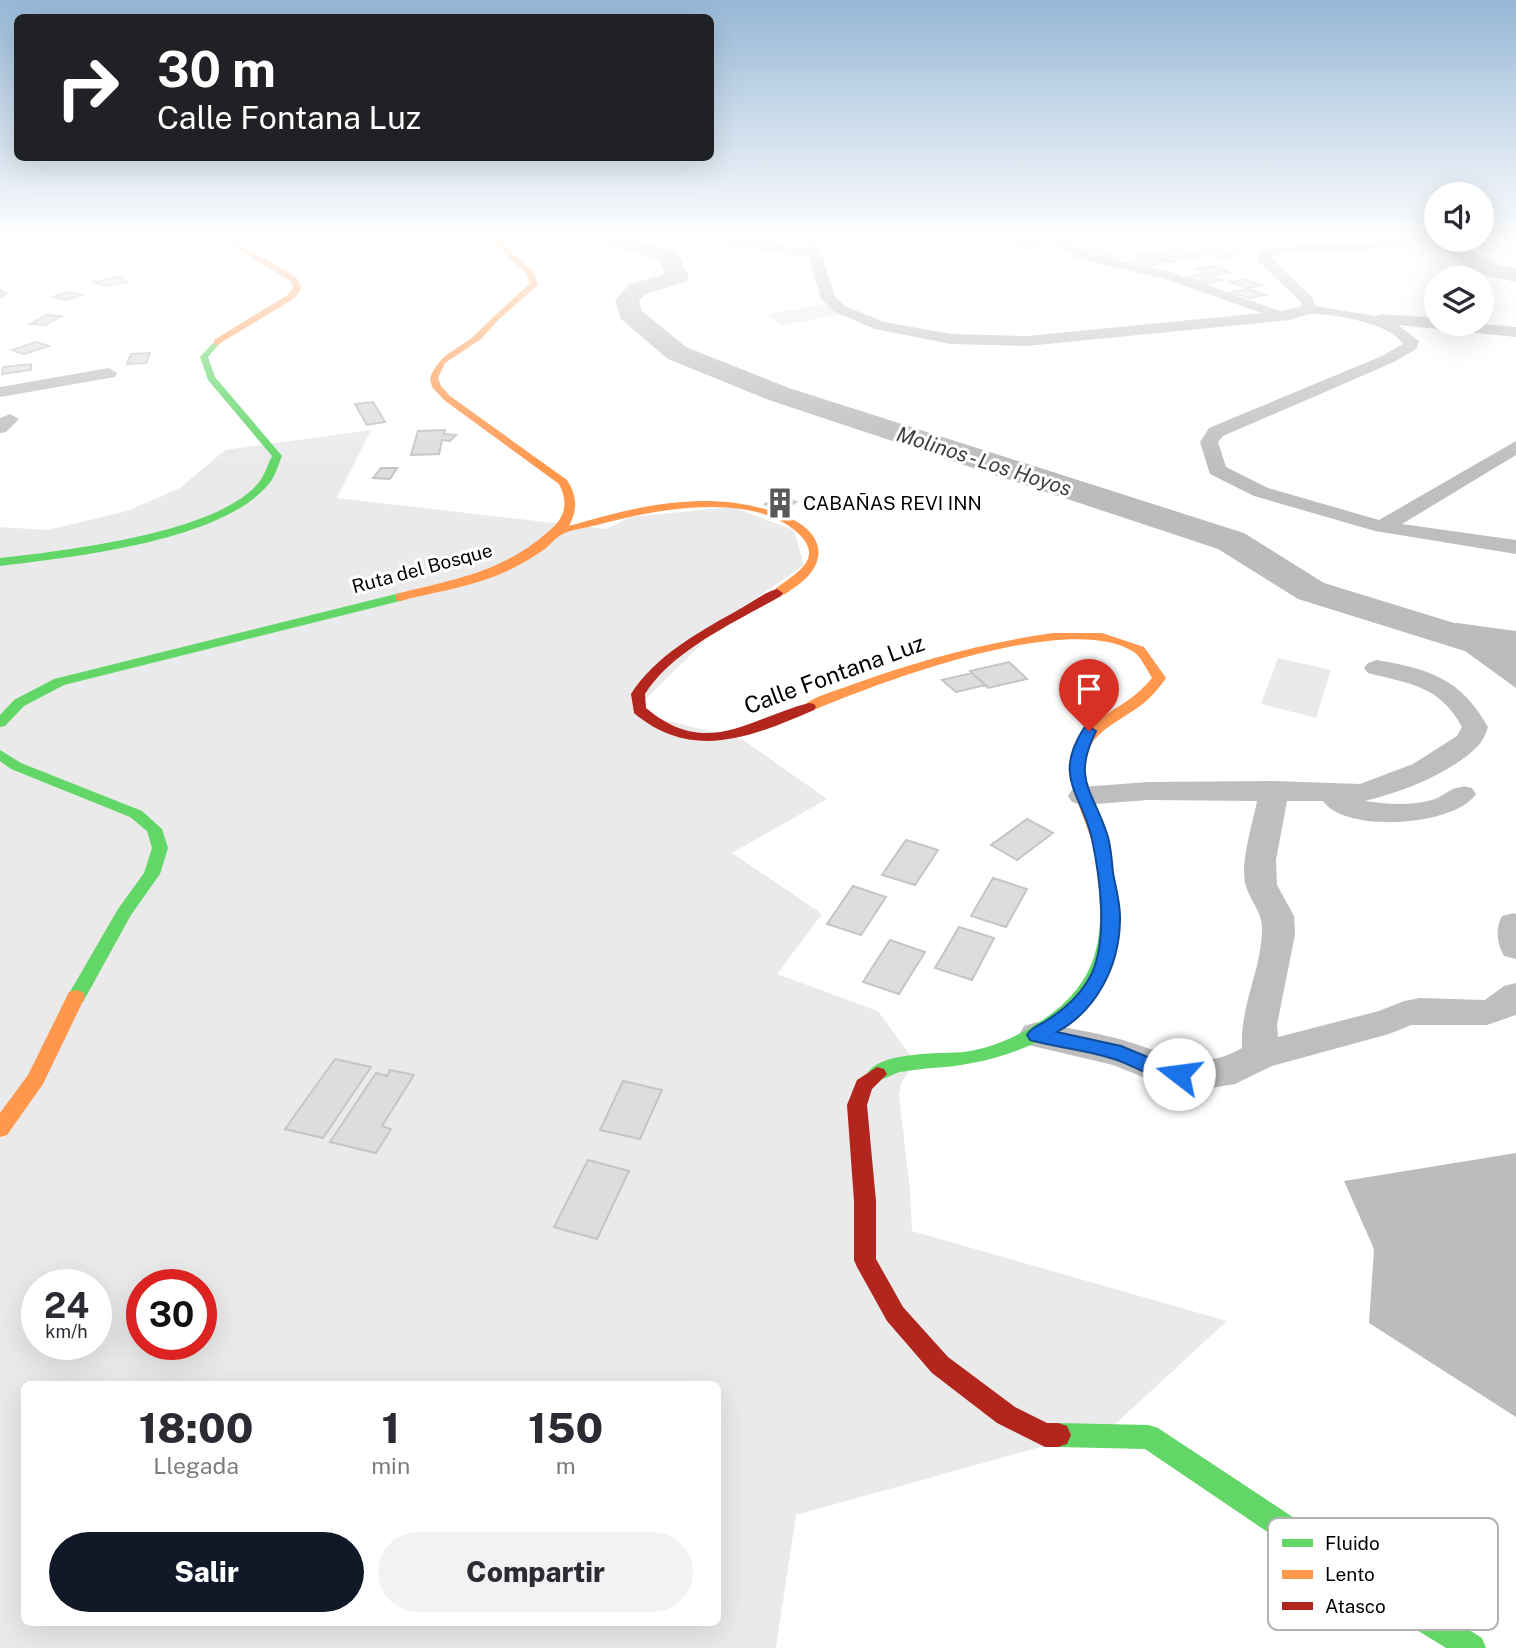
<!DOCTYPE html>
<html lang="es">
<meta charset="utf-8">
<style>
:root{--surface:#fff;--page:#f2f2f3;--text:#2b2b33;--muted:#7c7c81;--accent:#111827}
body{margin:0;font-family:"Public Sans",sans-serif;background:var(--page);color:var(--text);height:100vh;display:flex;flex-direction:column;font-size:26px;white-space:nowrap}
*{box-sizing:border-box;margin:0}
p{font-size:23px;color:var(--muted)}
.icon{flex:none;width:38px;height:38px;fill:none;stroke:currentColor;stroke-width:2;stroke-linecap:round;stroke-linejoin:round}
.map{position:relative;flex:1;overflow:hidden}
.panel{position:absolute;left:21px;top:1381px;width:700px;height:245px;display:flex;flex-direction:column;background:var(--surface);border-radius:10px;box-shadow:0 7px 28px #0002}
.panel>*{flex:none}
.top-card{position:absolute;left:14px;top:14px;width:700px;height:147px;border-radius:10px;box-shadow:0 7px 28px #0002;background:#202124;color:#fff;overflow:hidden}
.buttons{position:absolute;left:1424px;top:182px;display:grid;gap:14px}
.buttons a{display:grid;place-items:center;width:70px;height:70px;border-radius:50%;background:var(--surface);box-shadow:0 7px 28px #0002;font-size:35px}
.speed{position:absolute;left:21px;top:1269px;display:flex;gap:14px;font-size:35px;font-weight:700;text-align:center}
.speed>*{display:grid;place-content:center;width:91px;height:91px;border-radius:50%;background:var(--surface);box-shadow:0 7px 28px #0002;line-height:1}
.speed small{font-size:18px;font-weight:400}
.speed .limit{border:10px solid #d22;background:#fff;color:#111}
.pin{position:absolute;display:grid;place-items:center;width:60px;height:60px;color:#fff;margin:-72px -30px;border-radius:50% 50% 50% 0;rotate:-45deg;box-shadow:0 0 7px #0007}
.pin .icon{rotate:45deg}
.me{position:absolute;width:77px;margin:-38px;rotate:285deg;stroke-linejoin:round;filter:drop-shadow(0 0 5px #0008)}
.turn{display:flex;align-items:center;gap:24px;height:147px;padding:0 28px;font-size:32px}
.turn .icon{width:91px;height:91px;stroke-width:2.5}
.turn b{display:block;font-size:49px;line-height:60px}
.eta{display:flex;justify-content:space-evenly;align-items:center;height:119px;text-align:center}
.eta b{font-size:42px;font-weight:800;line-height:49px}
.button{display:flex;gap:14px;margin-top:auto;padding:14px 28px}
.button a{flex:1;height:80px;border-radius:42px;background:var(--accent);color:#fff;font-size:28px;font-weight:800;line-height:80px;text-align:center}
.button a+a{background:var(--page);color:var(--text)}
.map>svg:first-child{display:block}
.green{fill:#eaeaea;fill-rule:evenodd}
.water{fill:#bcbcbc}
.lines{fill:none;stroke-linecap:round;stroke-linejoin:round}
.river{fill:#bcbcbc;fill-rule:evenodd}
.building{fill:#ddd;stroke:#c5c5c5;stroke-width:2}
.street{fill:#bebebe;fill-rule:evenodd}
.fast{fill:#63d668;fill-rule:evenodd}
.slow{fill:#ff974d;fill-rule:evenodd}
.jam{fill:#b3261e;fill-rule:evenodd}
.route{fill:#1a73e8;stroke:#114b97;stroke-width:2}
.labels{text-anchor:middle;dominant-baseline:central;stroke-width:6;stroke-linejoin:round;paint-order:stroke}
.far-poi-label{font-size:19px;fill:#000;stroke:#fff;text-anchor:start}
.far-street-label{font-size:19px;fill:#000;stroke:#fff}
.far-water-label{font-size:21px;font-style:italic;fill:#414141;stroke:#fff}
.street-label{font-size:23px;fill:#000;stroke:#fff}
.key{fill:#fff;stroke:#b2b2b2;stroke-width:2}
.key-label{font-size:19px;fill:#000}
</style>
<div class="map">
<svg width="1516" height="1648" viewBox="0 0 1516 1648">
<rect width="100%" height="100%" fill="#fff"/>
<path class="green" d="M825 304 843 314 782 325 765 315Z
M371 430 337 498 606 529 630 517 732 507 794 530 804 565 730 616 632 712 742 739 827 799 732 853 822 914 777 974 878 1011 915 1062 901 1083 899 1095 910 1190 912 1231 1227 1321 1112 1427 796 1515 776 1648H0V527L47 530 127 511 180 488 225 450ZM37 1284H96V1344H37ZM142 1284H201V1344H142ZM24 1384H718V1622H24Z
M1278 658 1331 670 1316 718 1261 704Z"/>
<path class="water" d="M1457 623 1516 631V688L1436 630Z
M1516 1153V1417L1369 1323 1374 1249 1344 1181Z"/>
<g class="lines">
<path class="river" d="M572 236H627L677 252 689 277 686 282 646 294 639 301 642 311 686 347 789 388 1244 533 1324 583 1516 642V667L1298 599 1218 549 769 400 668 359 621 319 615 300 630 284 665 274 660 261 610 244 576 240Z
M1432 236H1437V240H1455L1498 265 1516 268V282L1483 275 1432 245 1429 240Z"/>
</g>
<path class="building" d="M1084 238H1106L1110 244H1088Z
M1026 242 1046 245 1031 250 1015 247Z
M1206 247 1236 253 1226 258 1196 252Z
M1171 248 1205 255 1195 259 1161 252Z
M1100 249 1119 258 1104 260 1080 250Z
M1151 251 1182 258 1172 262 1140 255Z
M1145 257 1164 261 1146 268 1128 264Z
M1211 266 1221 269 1228 272 1214 275 1197 269Z
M1202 274 1222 280 1205 284 1186 277Z
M115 277 127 282 107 286 95 282Z
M1244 279 1263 285 1248 288 1229 282Z
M1248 289 1265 295 1249 298 1231 292Z
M69 292 82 295 65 300 52 297Z
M47 315 62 316 45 325 30 324Z
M36 342 49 346 24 354 12 350Z
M150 353 146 363 127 364 131 354Z
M31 364V370L2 374 3 367Z
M373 402 385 422 367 425 355 404Z
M445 430 444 434 456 435 450 441 442 440 439 454 411 455 418 431Z
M381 468H397L390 479 373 478Z
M779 497 796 502 782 510 765 504Z
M1009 662 1027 679 988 688 970 671Z
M972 673 986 685 956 692 942 680Z
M1027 819 1053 833 1017 860 991 845Z
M906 840 938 850 915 885 882 875Z
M993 878 1027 889 1006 927 971 916Z
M853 886 886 897 861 935 827 924Z
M959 927 994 938 972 980 935 968Z
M890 940 925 952 899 994 863 982Z
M335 1059 371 1067 323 1138 285 1129Z
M390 1070 414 1075 382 1126 391 1129 376 1153 330 1142 376 1073 387 1076Z
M623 1081 662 1090 640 1139 600 1130Z
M588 1160 629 1171 597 1239 554 1227Z"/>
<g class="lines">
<path class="street" d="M804 236H816L835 297 845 306 884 322 951 334 1027 336 1262 313 1162 278 1079 259 1061 250 1054 236H1066L1071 244 1088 253 1171 272 1280 311 1300 307 1301 302 1260 263 1258 260 1261 251C1292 243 1322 246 1354 244 1382 243 1408 236 1436 236L1430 240 1357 252 1285 253 1272 256V259L1313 298 1315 306 1375 316 1381 314 1437 318V324H1482L1516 327V337L1398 325 1419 341 1416 349 1394 362 1223 436 1218 442 1226 467 1268 488 1379 520 1516 441V455L1402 524 1516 540V554L1375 531 1254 496 1210 474 1200 442 1209 428 1382 356 1403 344C1390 323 1335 314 1311 314 1304 315 1297 318 1290 320L1027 346 951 344 875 329 835 312 821 299 809 257 731 246 725 242 731 238 807 249Z
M0 289 9 293 0 299Z
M109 368 117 373 115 377 0 397V387Z
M10 414 19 419 6 432 0 433V418Z
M1377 660C1430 669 1461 679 1488 727 1486 733 1483 741 1478 746 1450 774 1402 792 1365 801 1385 804 1412 806 1432 800 1448 795 1453 783 1472 788L1476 794C1455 826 1346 834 1323 801H1287L1276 860 1277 885 1294 916 1295 934 1277 1025 1278 1037 1379 1011 1404 1001 1420 998 1485 1000 1504 986 1516 983V1015L1487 1025H1411L1389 1034 1272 1066 1235 1084 1199 1090 1158 1083 1113 1065 1024 1044 1019 1035 1024 1026 1037 1022C1065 1028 1095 1032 1123 1040 1167 1053 1197 1074 1242 1048 1240 1005 1261 971 1262 931 1263 912 1251 903 1246 886 1239 865 1253 823 1257 801L1148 800 1082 805 1072 802 1068 796 1072 790 1082 787 1148 782 1274 781 1360 784 1413 764 1457 736 1462 727C1439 685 1410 684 1368 673L1364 668 1368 663Z
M1514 913 1516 914V959L1504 956C1497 944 1495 928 1502 916Z"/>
<path class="fast" d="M690 236 759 240 801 236 759 244Z
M217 339 221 342 208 357 215 377 282 456C278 465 275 478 268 485 219 542 72 557 0 566V558C63 551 221 533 260 481 265 474 268 464 272 456L208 380 200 357Z
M400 593 404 594V600L64 685 24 706 5 726 0 727V715L14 700 54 679Z
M0 750 21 763 142 811 162 829 168 848 160 874 131 915 83 1002H69L67 997 118 909 144 873 152 848 147 831 130 817 11 769 0 761Z
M1102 845 1110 850C1116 885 1122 922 1113 957 1091 1034 1003 1064 932 1068 921 1069 911 1070 900 1072 889 1075 882 1083 870 1079L867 1074C880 1051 940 1054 963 1052 988 1049 1012 1039 1033 1026 1107 982 1106 928 1094 850Z
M1058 1423 1149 1425 1158 1428 1382 1576 1482 1638 1486 1648H1446L1362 1596 1145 1449 1058 1447 1049 1444 1045 1435 1049 1426Z"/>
<path class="slow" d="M218 236H225L296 277 301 285 300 291 292 300 217 345 214 344V340L286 296 292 290 293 285 290 281Z
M504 236H511L502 244 533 271 538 285 499 319 481 339 445 363 438 378 441 386 450 396 567 480C577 496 578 509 569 526 634 507 701 490 768 510 782 514 796 519 807 529 830 551 815 575 792 589 786 594 781 597 773 596L771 593C787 577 829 562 798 533 752 490 651 510 597 525 586 528 571 529 561 535 555 538 550 545 545 549 529 560 511 570 493 577 464 588 430 593 400 601L396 600V594C456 579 503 572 549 531 565 518 569 503 559 484L444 400 432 387 430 378C442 350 457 352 477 333 494 316 511 300 530 284L527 274 495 244Z
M1053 633H1102L1144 647 1166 678C1158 689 1151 698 1140 706 1112 726 1079 737 1085 778 1088 803 1104 826 1110 850L1108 854 1102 855 1094 850C1082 799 1043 758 1101 718 1120 705 1138 696 1152 678 1147 670 1141 657 1134 652 1070 610 880 682 814 710H804L802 707C813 696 836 691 851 685 917 661 983 643 1053 633Z
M76 990 83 992 85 997 43 1084 7 1135 0 1137V1113L28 1075 69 992Z"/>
<path class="jam" d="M777 589 783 593 781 596C737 621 672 650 645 694L646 708C707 759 747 719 809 703L814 704 816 707 814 710C752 737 692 762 634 713L631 694C656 655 699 632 738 610 751 603 763 593 777 589Z
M877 1067 884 1069 887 1074 872 1089 867 1105 876 1201V1259L903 1307 948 1357 1015 1407 1047 1423H1058L1067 1426 1071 1435 1067 1444 1058 1447H1045L997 1423 932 1373 887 1321 857 1267 854 1260V1201L847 1105 857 1080Z"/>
</g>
<linearGradient id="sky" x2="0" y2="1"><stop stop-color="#96b7d6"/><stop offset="0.51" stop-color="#fff"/><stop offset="1" stop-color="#fff" stop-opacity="0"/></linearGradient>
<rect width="1516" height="466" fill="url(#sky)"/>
<path class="route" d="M1089 727 1096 731C1071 781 1094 791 1108 837 1111 848 1112 862 1113 873 1116 889 1121 906 1120 921 1119 966 1097 1010 1057 1032L1121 1046 1162 1063 1186 1069 1189 1074 1186 1079C1163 1086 1138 1067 1117 1060 1089 1050 1058 1048 1030 1040L1027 1035C1032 1026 1041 1025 1049 1019 1066 1008 1083 992 1092 973 1108 937 1100 877 1092 839 1082 793 1052 778 1084 728Z"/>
<defs>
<g id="building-bare" transform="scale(2.415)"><path d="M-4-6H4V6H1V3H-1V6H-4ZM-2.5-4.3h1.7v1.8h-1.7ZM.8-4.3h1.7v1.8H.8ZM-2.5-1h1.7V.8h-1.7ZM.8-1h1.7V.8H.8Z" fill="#595959" stroke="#fff" stroke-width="2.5" paint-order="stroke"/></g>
</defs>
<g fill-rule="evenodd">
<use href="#building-bare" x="780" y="503"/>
</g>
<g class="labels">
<g class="far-poi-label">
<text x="803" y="503">CABAÑAS REVI INN</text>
</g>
<g class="far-street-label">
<text transform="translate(422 568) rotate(-15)">Ruta del Bosque</text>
</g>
<g class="far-water-label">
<text transform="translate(984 461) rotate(18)">Molinos - Los Hoyos</text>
</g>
<g class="street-label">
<text transform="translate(834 674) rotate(-20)">Calle Fontana Luz</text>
</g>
</g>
<rect x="1268" y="1518" width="230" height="112" rx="10" class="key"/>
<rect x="1282" y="1539" width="31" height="8" fill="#63d668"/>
<rect x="1282" y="1570" width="31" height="9" fill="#ff974d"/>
<rect x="1282" y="1602" width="31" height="8" fill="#b3261e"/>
<g class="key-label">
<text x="1325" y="1550">Fluido</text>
<text x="1325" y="1581">Lento</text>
<text x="1325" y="1613">Atasco</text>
</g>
</svg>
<div class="buttons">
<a><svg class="icon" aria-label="sound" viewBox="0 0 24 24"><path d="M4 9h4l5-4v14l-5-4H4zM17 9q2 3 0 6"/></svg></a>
<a><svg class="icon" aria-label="layers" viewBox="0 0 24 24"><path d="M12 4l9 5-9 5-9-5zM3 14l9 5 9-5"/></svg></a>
</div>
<div class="speed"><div>24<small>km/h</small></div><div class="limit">30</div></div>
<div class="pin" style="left:1089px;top:731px;background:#d93025"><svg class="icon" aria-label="arrive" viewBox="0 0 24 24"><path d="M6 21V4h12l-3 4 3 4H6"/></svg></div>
<svg class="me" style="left:1179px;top:1074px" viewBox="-20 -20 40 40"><circle r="19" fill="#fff"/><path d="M0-13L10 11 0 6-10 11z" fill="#1a73e8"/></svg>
<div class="top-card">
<div class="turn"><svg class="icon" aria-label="right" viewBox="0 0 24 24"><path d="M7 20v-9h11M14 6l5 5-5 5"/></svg><div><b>30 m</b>Calle Fontana Luz</div></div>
</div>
<section class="panel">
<div class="eta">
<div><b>18:00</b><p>Llegada</p></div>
<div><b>1</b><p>min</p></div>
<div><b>150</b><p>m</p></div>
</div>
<div class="button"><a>Salir</a><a>Compartir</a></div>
</section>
</div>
